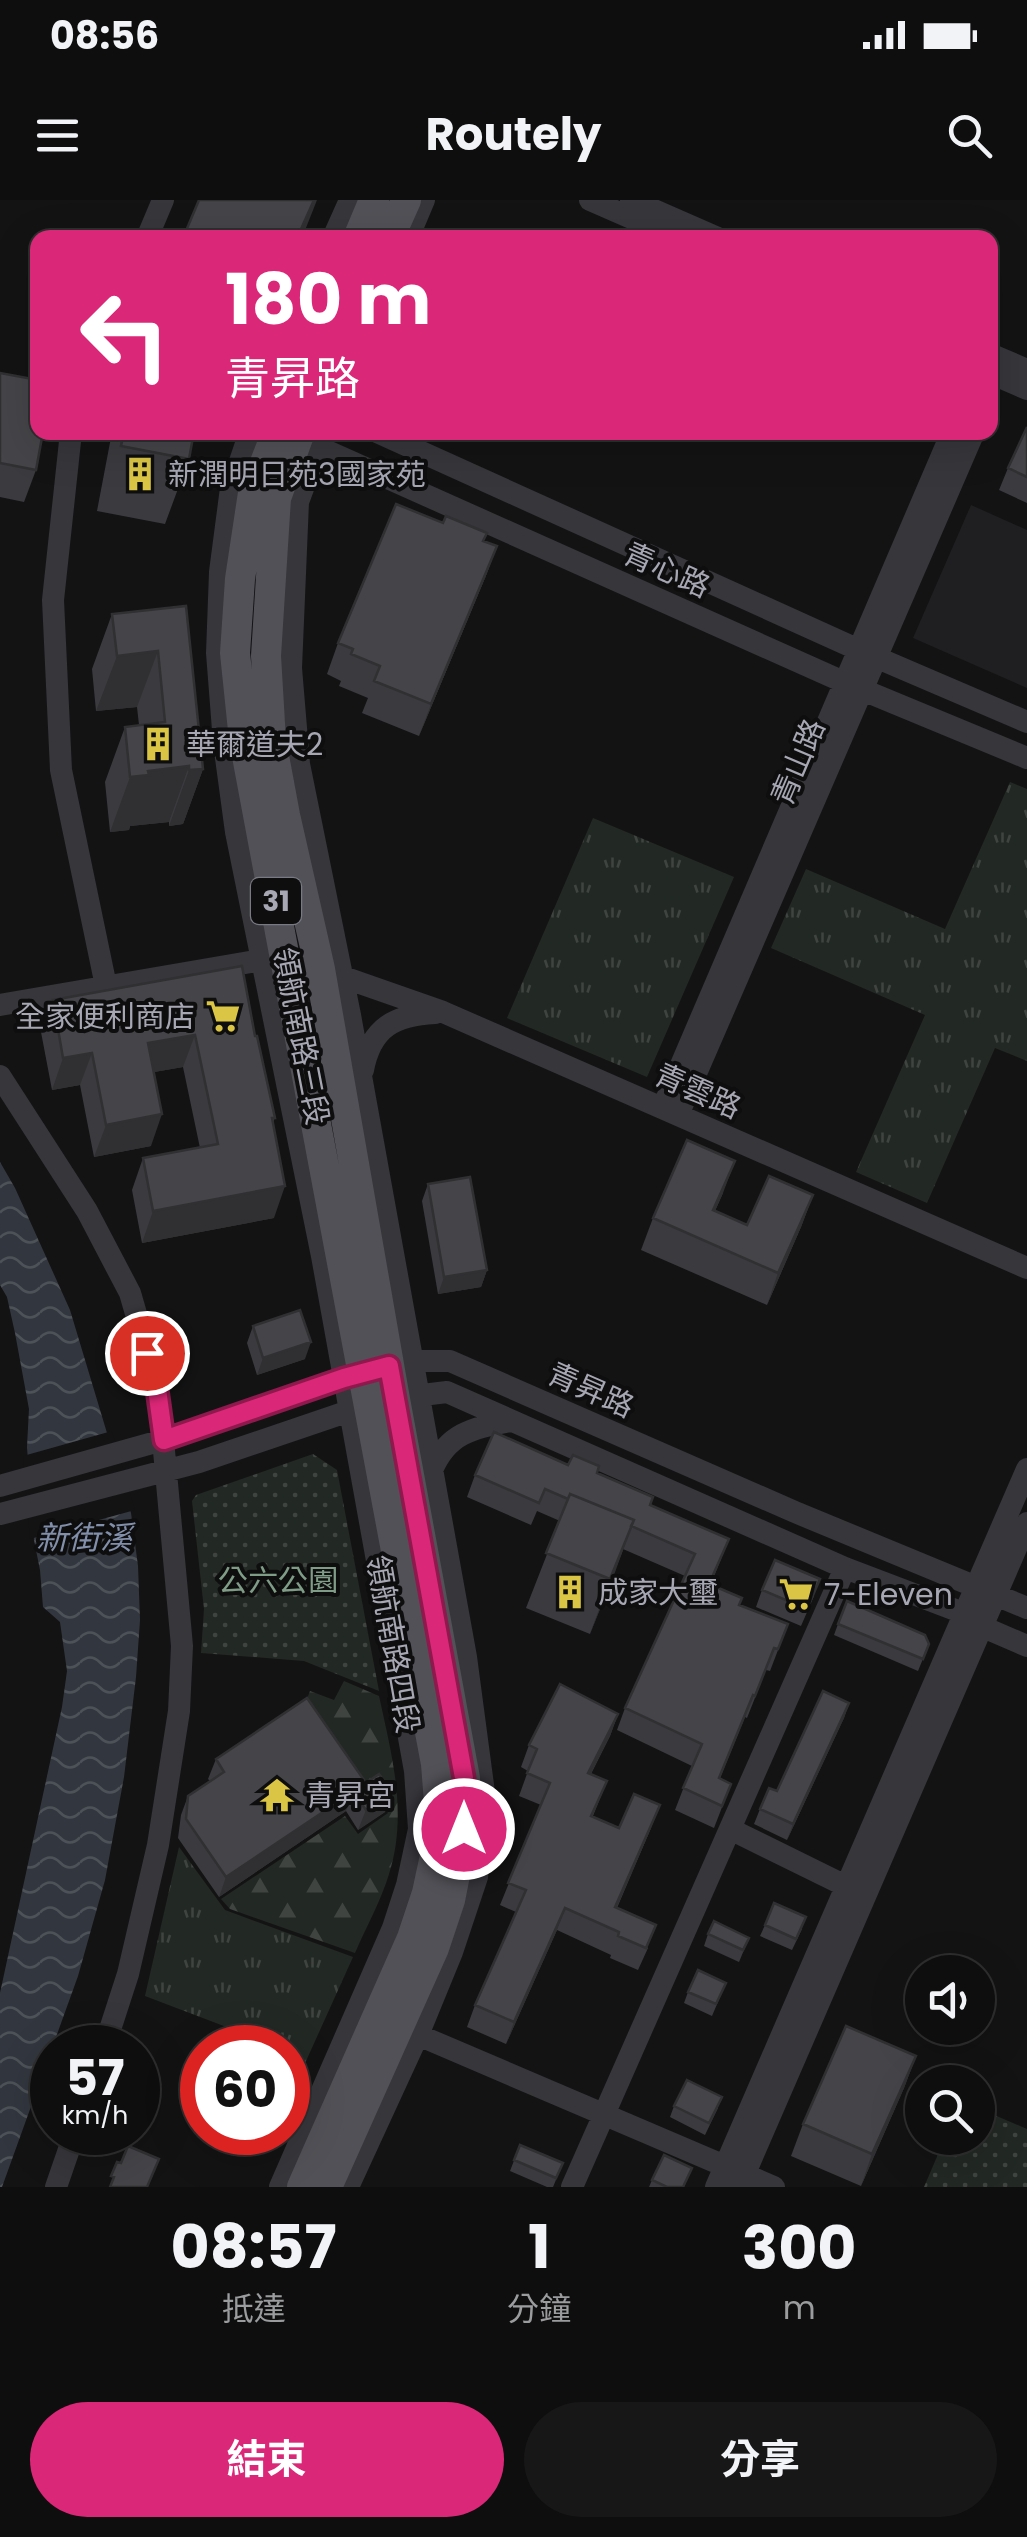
<!DOCTYPE html>
<html lang="zh-TW">
<meta charset="utf-8">
<style>
:root{--surface:#0e0e0f;--page:#171718;--text:#f1f3f6;--muted:#9b9c9e;--line:#2e2e2f;--accent:#db2777}
body{margin:0;font-family:Poppins,"Noto Sans TC",sans-serif;background:var(--page);color:var(--text);height:100vh;display:flex;flex-direction:column;font-size:38px;white-space:nowrap}
*{box-sizing:border-box;margin:0}
p{font-size:32px;color:var(--muted)}
.icon{flex:none;width:55px;height:55px;fill:none;stroke:currentColor;stroke-width:2;stroke-linecap:round;stroke-linejoin:round}
.map{position:relative;height:1987px;overflow:hidden}
.sheet{display:flex;flex-direction:column;background:var(--surface);flex:1}
.sheet>*{flex:none}
.top-card{position:absolute;left:30px;top:30px;width:968px;height:210px;border-radius:20px;box-shadow:0 10px 40px #0002,0 0 0 2px var(--line);background:#db2777;color:#fff;overflow:hidden}
.buttons{position:absolute;left:905px;top:1755px;display:grid;gap:20px}
.buttons a{display:grid;place-items:center;width:90px;height:90px;border-radius:50%;background:var(--surface);box-shadow:0 10px 40px #0002,0 0 0 2px var(--line);font-size:50px}
.speed{position:absolute;left:30px;top:1825px;display:flex;gap:20px;font-size:50px;font-weight:700;text-align:center}
.speed>*{display:grid;place-content:center;width:130px;height:130px;border-radius:50%;background:var(--surface);box-shadow:0 10px 40px #0002,0 0 0 2px var(--line);line-height:1}
.speed small{font-size:25px;font-weight:400}
.speed .limit{border:15px solid #d22;background:#fff;color:#111}
.pin{position:absolute;display:grid;place-items:center;width:85px;height:85px;color:#fff;margin:-42px;border:5px solid #fff;border-radius:50%;box-shadow:0 2px 10px #0007}
.me{position:absolute;width:110px;margin:-55px;rotate:0deg;stroke-linejoin:round;filter:drop-shadow(0 0 8px #0008)}
.turn{display:flex;align-items:center;gap:35px;height:210px;padding:0 30px;font-size:45px}
.turn .icon{width:130px;height:130px;stroke-width:2.5}
.turn b{display:block;font-size:70px;line-height:85px}
.eta{display:flex;justify-content:space-evenly;align-items:center;height:170px;text-align:center}
.eta b{font-size:60px;font-weight:700;line-height:70px}
.primary-button{display:flex;gap:20px;margin-top:auto;padding:20px 30px}
.primary-button a{flex:1;height:115px;border-radius:60px;background:var(--accent);color:#fff;font-size:40px;font-weight:700;line-height:115px;text-align:center}
.primary-button a+a{background:var(--page);color:var(--text)}
.status{display:flex;justify-content:space-between;align-items:center;height:70px;padding:0 50px;background:var(--surface);direction:ltr}
.status svg{height:28px;fill:currentColor}
header{display:flex;justify-content:space-between;align-items:center;height:130px;padding:0 30px;background:var(--surface);font-size:45px;font-weight:700}
.map>svg:first-child{display:block}
.built{fill:#1f1f21}
.grass{fill:url(#grass-tufts)}
.forest{fill:url(#forest-firs)}
.park{fill:url(#park-dots)}
.water{fill:url(#water-waves)}
.pier{fill:#131314}
.lines{fill:none;stroke-linecap:round;stroke-linejoin:round}
.minor{stroke:#36363b;stroke-width:22}
.major{stroke:#515157;stroke-width:30}
.wall{fill:#3b3b3f}
.shaded-wall{fill:#303033}
.building{fill:#454549;stroke:#303033;stroke-width:2.5}
.route-casing{stroke:#8e194d;stroke-width:25}
.route{stroke:#db2777;stroke-width:18}
.labels{text-anchor:middle;dominant-baseline:central;stroke-width:8;stroke-linejoin:round;paint-order:stroke}
.shield{fill:#0e0e0f;stroke:#787982;stroke-width:2.5}
.shield-label{font-size:28px;font-weight:bold;fill:#a6a7b3}
.poi-label{font-size:30px;fill:#a6a7b3;stroke:#0e0e0f;text-anchor:start}
.street-label{font-size:30px;fill:#a6a7b3;stroke:#0e0e0f}
.park-label{font-size:30px;fill:#7f9c87;stroke:#0e0e0f}
.water-label{font-size:32px;font-style:italic;fill:#818faa;stroke:#0e0e0f}
</style>
<div class="status"><b>08:56</b><svg viewBox="0 0 49 12"><path d="M0 12V9h3v3zM5 12V6h3v6zM10 12V3h3v9zM15 12V0h3v12zM26 1h20v11H26zM47 4h2v5h-2z"/></svg></div>
<header><svg class="icon" aria-label="menu" viewBox="0 0 24 24"><path d="M4 6h16M4 12h16M4 18h16"/></svg>Routely<svg class="icon" aria-label="search" viewBox="0 0 24 24"><circle cx="10" cy="10" r="6"/><path d="M15 15l6 6"/></svg></header>
<div class="map">
<svg width="1027" height="1987" viewBox="0 0 1027 1987">
<defs>
<pattern id="grass-tufts" width="24" height="20" patternUnits="userSpaceOnUse" patternTransform="scale(2.5)"><rect width="24" height="20" fill="#222824"/><path d="M3 7l-1-3M5 7V3M7 7l1-3M15 17l-1-3M17 17v-4M19 17l1-3" fill="none" stroke="#3f4441"/></pattern>
<pattern id="forest-firs" width="22" height="20" patternUnits="userSpaceOnUse" patternTransform="scale(2.5)"><rect width="22" height="20" fill="#222824"/><path d="M5 1l3.5 6h-7zM16 11l3.5 6h-7z" fill="#3f4441"/></pattern>
<pattern id="park-dots" width="8" height="8" patternUnits="userSpaceOnUse" patternTransform="scale(2.5)"><rect width="8" height="8" fill="#222824"/><path d="M2 2h.1M6 6h.1" fill="none" stroke="#3f4441" stroke-width="1.8" stroke-linecap="round"/></pattern>
<pattern id="water-waves" width="16" height="10" patternUnits="userSpaceOnUse" patternTransform="scale(2.5)"><rect width="16" height="10" fill="#32373f"/><path d="M0 5q4-4 8 0t8 0" fill="none" stroke="#4d5158"/></pattern>
</defs>
<rect width="100%" height="100%" fill="#131314"/>
<path class="built" d="M971 305 1027 330V488L913 438Z"/>
<path class="grass" d="M1010 582 1027 589V861L995 848 927 1003 856 972 925 815 771 748 806 669 945 729Z
M593 618 734 677 647 877 507 818Z
M179 1647 225 1710 353 1757 292 1892 288 1891V1848L235 1847 237 1831 145 1796Z"/>
<path class="forest" d="M344 1481 379 1496C392 1556 408 1614 389 1674 381 1701 366 1727 355 1753L230 1709 221 1699 345 1616 358 1634 388 1613 372 1590 301 1514 310 1491 334 1500Z"/>
<path class="park" d="M313 1254 337 1270 379 1491 304 1461 201 1453 204 1409 192 1301 196 1295Z
M978 1908 1027 1929V1987H924L945 1938H978Z"/>
<path class="water" d="M0 962 15 988 70 1110 131 1313 138 1366 140 1420 136 1477 124 1577 105 1680 78 1776 2 1987H0V1793L62 1507 67 1471 60 1422 43 1407 40 1370 34 1340 27 1247 29 1209 15 1133 7 1097 0 1085Z"/>
<path class="pier" d="M112 1231 135 1310 30 1339 23 1256Z"/>
<g class="lines">
<path class="minor" d="M590 0 677 38
M631 0 718 38
M147 38 163 0
M333 38 350 0
M408 38 424 0
M990 154 1027 170
M990 173 1027 189
M71 232 53 400 61 570 106 786
M250 232 231 288 220 372 217 453 224 543 236 632 322 1056 415 1571 419 1629 407 1685 393 1728 280 1987
M324 232 298 302 291 468 299 564 350 815 466 1457 485 1600 477 1677 452 1752 418 1835 348 1987
M377 232 859 450 1027 522
M307 242 846 483 1027 558
M0 805 262 760 320 769 443 812 1027 1068
M363 870C371 827 395 815 435 813
M0 876 87 1011 130 1093 156 1183 163 1240 182 1446 179 1511 158 1645 128 1774 104 1848
M663 907 952 232
M678 915 974 232
M400 1164 412 1161H450L795 1312 1027 1408
M406 1197 447 1192 845 1368 966 1414 983 1427 1027 1446
M432 1270C448 1232 474 1228 510 1221
M0 1286 163 1240 359 1173
M0 1314 199 1262 361 1207
M730 1629 858 1692
M418 1835 774 1987
M56 1987 75 1932
M572 1987 845 1368
M716 1987 1027 1269
M739 1987 1027 1323"/>
<path class="major" d="M358 38 374 0
M389 38 406 0
M277 232 253 293 240 379 235 453 244 540 436 1564 441 1628 427 1693 412 1738 302 1987
M300 232 276 298 266 456 271 540 285 615 320 769 395 1199 465 1578 464 1629 450 1700 434 1748 327 1987"/>
</g>
<path class="wall" d="M0 173 36 270 24 302 0 297Z
M1027 227V303L999 290 1008 268Z
M112 232H194L189 259 165 324 97 311Z
M484 341 497 346 485 378 419 536 362 513 368 498 339 486 341 481 327 474 338 443Z
M186 406 203 569 183 624 169 626V622L130 626 129 630 110 632 105 582 125 527 139 525 137 507 96 511 92 469 112 414Z
M53 800 255 836 275 918 273 922 274 1018 142 1043 132 990 143 958 200 948 183 867 154 872 151 946 94 957 80 885 52 890 41 832Z
M428 984 487 1070 481 1087 438 1094 422 1001Z
M723 993 715 1011 747 1025 813 995 801 1027 767 1105 641 1050 653 1018Z
M253 1126 305 1159 257 1175 247 1143Z
M568 1265 597 1273 650 1305 729 1339 711 1384 740 1405 788 1424 770 1471 766 1470 747 1518 745 1517 720 1578 731 1584 714 1628 675 1610 692 1566 617 1530 625 1508 685 1376 623 1349 590 1434 526 1408 560 1321 537 1311 531 1325 467 1297 475 1275Z
M762 1390 814 1396 801 1426 756 1407Z
M838 1424 929 1444 918 1471 834 1435Z
M849 1503 844 1518 787 1640 754 1624 760 1609 777 1591Z
M618 1514 610 1536 591 1574 607 1581 593 1616 619 1628H651L617 1708 648 1748 638 1770 610 1758 611 1755 557 1730 506 1844 467 1827 475 1805 516 1712 500 1705 541 1605 519 1596 528 1571 521 1567 529 1545Z
M216 1559 366 1583 392 1592 385 1612 358 1630 346 1611 219 1697 178 1638 181 1615 188 1596 210 1581 208 1579Z
M765 1725 802 1729 792 1750 760 1736Z
M708 1734 749 1738 739 1762 704 1746Z
M726 1783 712 1816 684 1803 688 1792Z
M916 1856 904 1888 861 1986 791 1956 803 1924Z
M674 1906 718 1908 705 1935 670 1917Z
M520 1945 563 1963 553 1987H547L510 1971Z
M692 1968 684 1987H649L652 1980Z"/>
<path class="shaded-wall" d="M314 0H317L302 38H297Z
M497 346 485 378 419 536 431 504Z
M158 451 137 507 96 511 117 456Z
M189 566 169 622 130 626 129 630 110 632 130 577 148 571Z
M203 569 183 624 169 626 189 570Z
M195 835 183 867 137 875 148 843Z
M92 853 80 885 52 890 63 858Z
M162 914 151 946 94 957 106 925Z
M735 961 723 993 701 1042 713 1010Z
M285 986 274 1018 142 1043 153 1011Z
M813 995 801 1027 767 1105 778 1073Z
M487 1070 481 1087 438 1094 444 1077Z
M311 1142 305 1159 257 1175 263 1158Z
M634 1320 614 1375 590 1434 610 1379Z
M849 1503 844 1518 787 1640 793 1624Z
M618 1514 610 1536 580 1595 588 1573Z
M353 1592 346 1611 219 1697 226 1677Z
M392 1592 385 1612 358 1630 366 1610Z
M660 1605 651 1628 607 1730 615 1707Z
M565 1708 557 1730 506 1844 514 1822Z
M916 1856 904 1888 861 1986 872 1954Z"/>
<path class="building" d="M199 0H314L297 38H183Z
M0 173 38 180V232H43L36 270 0 263Z
M1027 227V277L1008 268Z
M124 232H194L189 259 121 246Z
M396 304 443 323 446 316 487 333 483 341 497 346 431 504 374 481 380 466 351 454 353 449 338 443Z
M186 406 203 569 189 570V566L148 571 149 575 130 577 125 527 165 522 158 451 117 456 112 414Z
M242 766 255 836H257L275 918H272L285 986 153 1011 143 958 218 944 195 835 148 843 162 914 106 925 92 853 63 858 53 800Z
M687 940 735 961 713 1010 747 1025 769 976 813 995 778 1073 653 1018Z
M470 977 487 1070 444 1077 428 984Z
M300 1110 311 1142 263 1158 253 1126Z
M494 1232 568 1265 573 1255 599 1266 597 1273 653 1297 650 1305 729 1339 709 1384 742 1398 739 1405 788 1424 778 1449 774 1448 755 1496 753 1495 719 1578 731 1584 722 1606 683 1588 702 1544 625 1508 695 1354 631 1326 634 1320 570 1294 568 1299 545 1289 539 1303 475 1275Z
M570 1294 634 1320 610 1379 546 1353Z
M775 1360 820 1379 807 1409 762 1390Z
M847 1401 925 1435 929 1444 923 1459 838 1424Z
M560 1484 618 1514 588 1573 607 1581 591 1616 619 1628 634 1594 660 1605 615 1707 656 1725 646 1748 618 1736 619 1732 565 1708 514 1822 475 1805 526 1690 508 1683 550 1583 527 1573 537 1549 529 1545Z
M823 1491 849 1503 793 1624 760 1609 769 1588 777 1591Z
M307 1498 366 1583 379 1574 392 1592 366 1610 353 1592 226 1677 186 1619 188 1596 224 1572 216 1559Z
M774 1703 806 1717 796 1739 765 1725Z
M714 1721 749 1738 743 1750 708 1734Z
M698 1770 726 1783 716 1804 688 1792Z
M846 1826 916 1856 872 1954 803 1924Z
M687 1880 722 1897 709 1923 674 1906Z
M520 1945 563 1963 556 1978 514 1960Z
M128 1946 159 1959 147 1987H110L114 1977 111 1976 117 1962 121 1963Z
M664 1955 692 1968 683 1987H667L652 1980Z"/>
<g class="lines">
<g class="route-casing">
<path id="route" d="M147 1153 156 1182 164 1240 344 1178 389 1166 464 1578V1629"/>
</g>
<use href="#route" class="route"/>
</g>
<defs>
<g id="building-bare" transform="scale(2.7)"><path d="M-4-6H4V6H1V3H-1V6H-4ZM-2.5-4.3h1.7v1.8h-1.7ZM.8-4.3h1.7v1.8H.8ZM-2.5-1h1.7V.8h-1.7ZM.8-1h1.7V.8H.8Z" fill="#dac545" stroke="#0e0e0f" stroke-width="2.5" paint-order="stroke"/></g>
<g id="supermarket-bare" transform="scale(2.7)"><path d="M-6-5.5h2.5l.6 2H6L4.5 2H-2.5L-4.4-4H-6ZM-1.5 3.2a1.3 1.3 0 1 0 .1 0ZM3 3.2a1.3 1.3 0 1 0 .1 0Z" fill="#dac545" stroke="#0e0e0f" stroke-width="2.5" paint-order="stroke"/></g>
<g id="temple-bare" transform="scale(2.7)"><path d="M0-6L5-2H3V0L6.5 2.5H4V6H1.5V3h-3V6H-4V2.5H-6.5L-3 0V-2H-5Z" fill="#dac545" stroke="#0e0e0f" stroke-width="2.5" paint-order="stroke"/></g>
</defs>
<g fill-rule="evenodd">
<use href="#building-bare" x="140" y="274"/>
<use href="#building-bare" x="158" y="544"/>
<use href="#supermarket-bare" x="223" y="816"/>
<use href="#building-bare" x="570" y="1392"/>
<use href="#supermarket-bare" x="796" y="1394"/>
<use href="#temple-bare" x="277" y="1595"/>
</g>
<g class="labels">
<rect class="shield" x="251" y="678" width="50" height="46" rx="8"/>
<g class="shield-label">
<text x="276" y="701">31</text>
</g>
<g class="poi-label">
<text x="168" y="274">新潤明日苑3國家苑</text>
<text x="186" y="544">華爾道夫2</text>
<text x="195" y="816" text-anchor="end">全家便利商店</text>
<text x="598" y="1392">成家大璽</text>
<text x="824" y="1394">7-Eleven</text>
<text x="305" y="1595">青昇宮</text>
</g>
<g class="street-label">
<text transform="translate(667 370) rotate(24)">青心路</text>
<text transform="translate(798 562) rotate(-67)">青山路</text>
<text transform="translate(301 836) rotate(79)">領航南路三段</text>
<text transform="translate(698 891) rotate(24)">青雲路</text>
<text transform="translate(591 1190) rotate(24)">青昇路</text>
<text transform="translate(393 1444) rotate(80)">領航南路四段</text>
</g>
<g class="park-label">
<text x="278" y="1380">公六公園</text>
</g>
<g class="water-label">
<text x="84" y="1337">新街溪</text>
</g>
</g>
</svg>
<div class="buttons">
<a><svg class="icon" aria-label="sound" viewBox="0 0 24 24"><path d="M4 9h4l5-4v14l-5-4H4zM17 9q2 3 0 6"/></svg></a>
<a><svg class="icon" aria-label="search" viewBox="0 0 24 24"><circle cx="10" cy="10" r="6"/><path d="M15 15l6 6"/></svg></a>
</div>
<div class="speed"><div>57<small>km/h</small></div><div class="limit">60</div></div>
<div class="pin" style="left:147px;top:1153px;background:#d93025"><svg class="icon" aria-label="arrive" viewBox="0 0 24 24"><path d="M6 21V4h12l-3 4 3 4H6"/></svg></div>
<svg class="me" style="left:464px;top:1629px" viewBox="-20 -20 40 40"><circle r="17" fill="#db2777" stroke="#fff" stroke-width="3"/><path d="M0-11L8 9 0 5-8 9z" fill="#fff"/></svg>
<div class="top-card">
<div class="turn"><svg class="icon" aria-label="left" viewBox="0 0 24 24"><path d="M17 20v-9H6M10 6l-5 5 5 5"/></svg><div><b>180 m</b>青昇路</div></div>
</div>
</div>
<section class="sheet">
<div class="eta">
<div><b>08:57</b><p>抵達</p></div>
<div><b>1</b><p>分鐘</p></div>
<div><b>300</b><p>m</p></div>
</div>
<div class="primary-button"><a>結束</a><a>分享</a></div>
</section>
